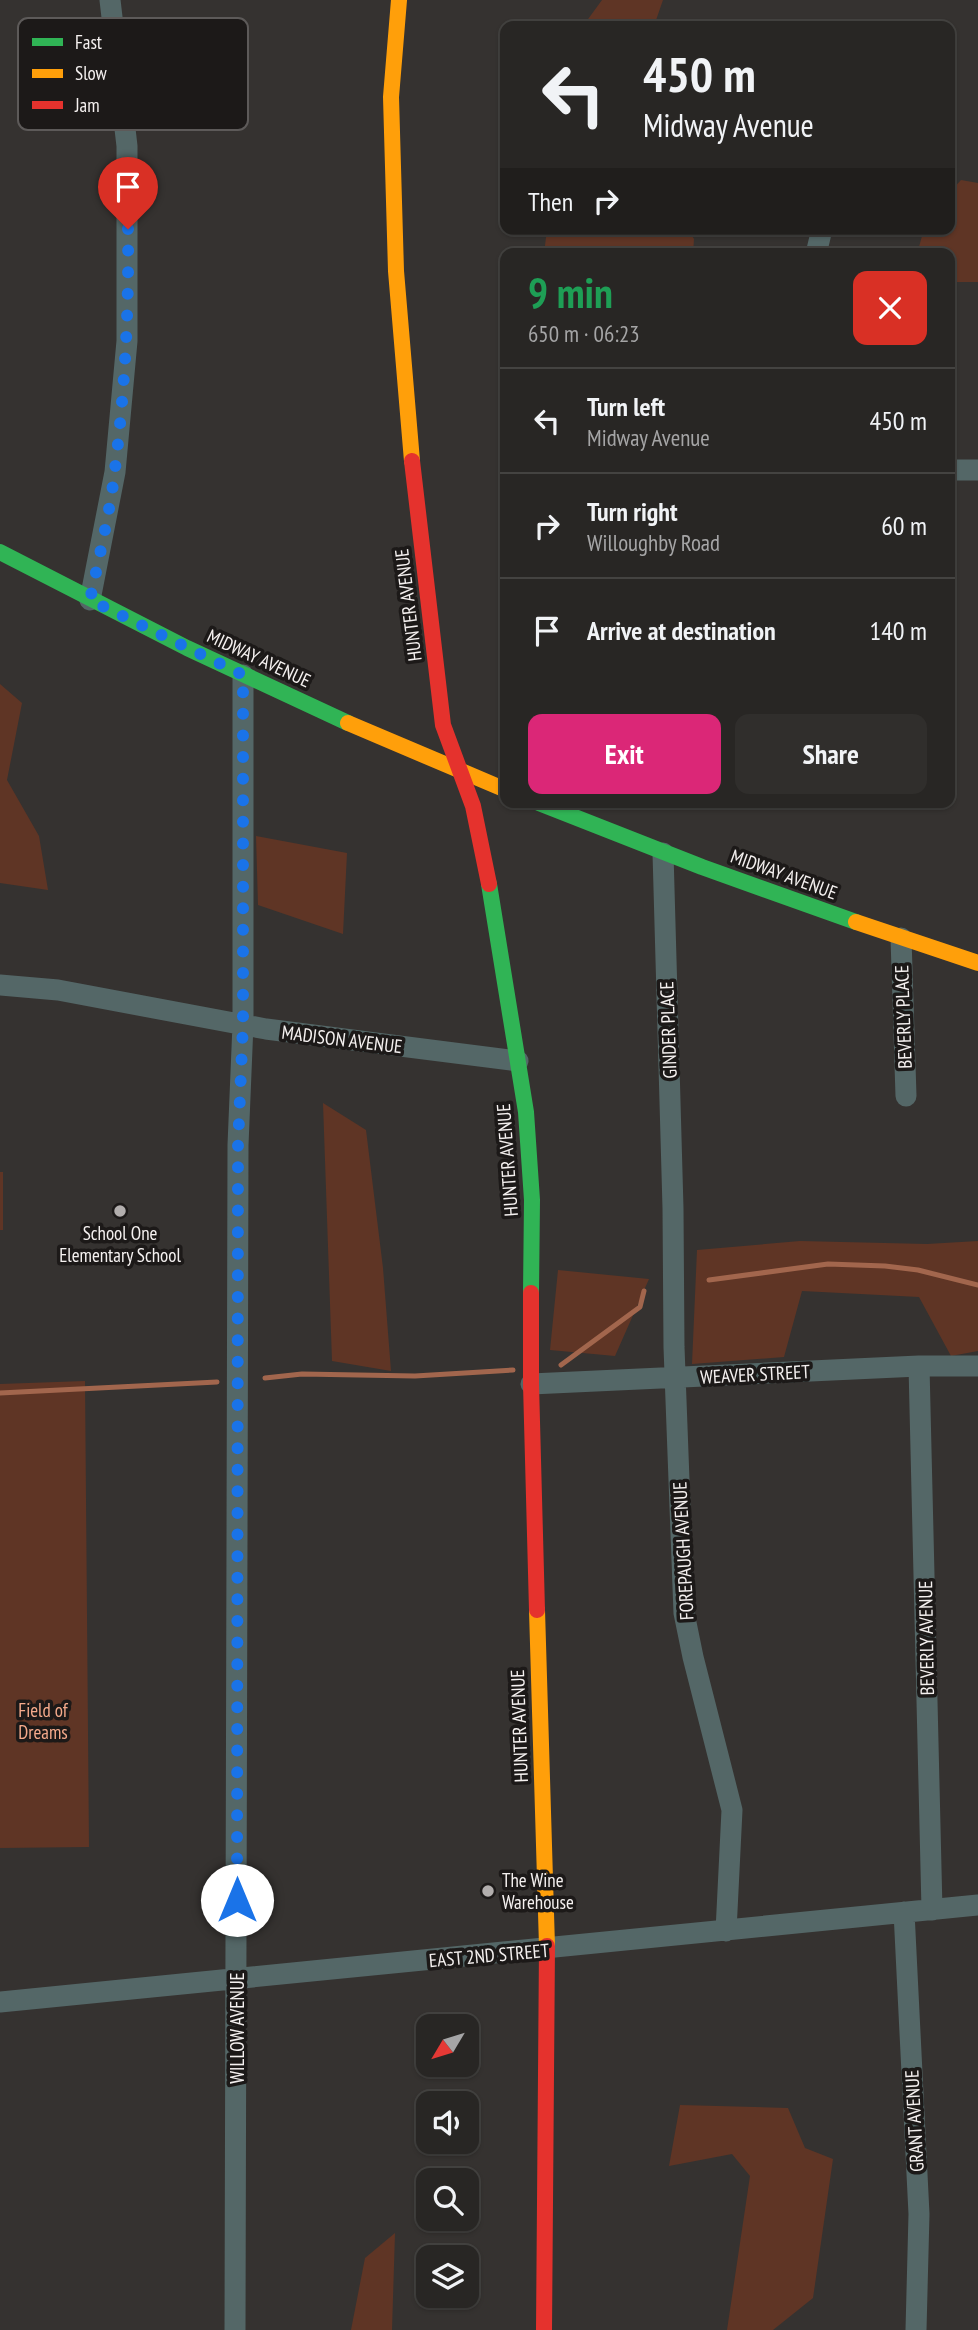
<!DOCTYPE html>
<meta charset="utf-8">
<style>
:root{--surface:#282624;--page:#302e2c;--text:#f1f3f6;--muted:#a5a5a6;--line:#444341;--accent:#db2777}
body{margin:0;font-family:"PT Sans Narrow",sans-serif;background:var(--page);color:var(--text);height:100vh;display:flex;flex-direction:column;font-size:26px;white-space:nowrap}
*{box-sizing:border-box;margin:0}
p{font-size:23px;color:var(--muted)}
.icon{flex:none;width:38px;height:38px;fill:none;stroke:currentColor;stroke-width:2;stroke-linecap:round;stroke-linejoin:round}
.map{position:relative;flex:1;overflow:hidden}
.panel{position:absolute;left:500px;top:248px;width:455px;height:560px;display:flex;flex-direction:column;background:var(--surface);border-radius:14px;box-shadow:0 2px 5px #0004,0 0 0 2px var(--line)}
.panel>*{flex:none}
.top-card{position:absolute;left:500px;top:21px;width:455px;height:214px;border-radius:14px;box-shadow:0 2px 5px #0004,0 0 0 2px var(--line);background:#282624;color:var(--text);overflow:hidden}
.needle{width:46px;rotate:232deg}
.fabs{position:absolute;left:416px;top:2014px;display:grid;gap:14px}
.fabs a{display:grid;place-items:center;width:63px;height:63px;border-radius:14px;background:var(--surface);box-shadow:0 2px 5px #0004,0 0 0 2px var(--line);font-size:35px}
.pin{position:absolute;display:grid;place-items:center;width:60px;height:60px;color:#fff;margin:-72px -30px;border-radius:50% 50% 50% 0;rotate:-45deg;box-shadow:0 0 7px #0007}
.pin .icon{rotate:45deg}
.me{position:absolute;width:77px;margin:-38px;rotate:0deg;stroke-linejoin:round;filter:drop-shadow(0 0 5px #0008)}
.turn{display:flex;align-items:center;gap:24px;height:147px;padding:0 28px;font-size:32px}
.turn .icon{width:91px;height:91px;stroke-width:2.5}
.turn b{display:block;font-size:49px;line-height:60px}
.then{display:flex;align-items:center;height:66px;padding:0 28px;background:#0003;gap:14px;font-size:26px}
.round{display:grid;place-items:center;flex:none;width:74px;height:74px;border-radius:14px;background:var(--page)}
.headline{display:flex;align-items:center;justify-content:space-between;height:119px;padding:0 28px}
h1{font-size:42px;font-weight:700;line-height:52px;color:#1e9e55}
.button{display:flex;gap:14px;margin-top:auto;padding:14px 28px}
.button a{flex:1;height:80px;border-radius:14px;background:var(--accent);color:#fff;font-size:28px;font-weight:700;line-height:80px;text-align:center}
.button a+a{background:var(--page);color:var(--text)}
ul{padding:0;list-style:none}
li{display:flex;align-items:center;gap:21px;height:105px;padding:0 28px;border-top:2px solid var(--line)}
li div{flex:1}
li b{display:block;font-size:26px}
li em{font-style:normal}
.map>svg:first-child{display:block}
.green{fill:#5f3525}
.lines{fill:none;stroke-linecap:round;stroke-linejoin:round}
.stream{stroke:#a2664d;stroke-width:5}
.street{stroke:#546767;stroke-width:21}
.fast{stroke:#30b455;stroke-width:16}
.slow{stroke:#ff9f0a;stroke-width:16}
.jam{stroke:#e5322d;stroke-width:16}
.route{stroke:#1a73e8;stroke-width:12;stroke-dasharray:0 21.6}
.poi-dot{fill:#b2aead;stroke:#1c1918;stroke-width:2.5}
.labels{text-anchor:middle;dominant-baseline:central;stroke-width:7;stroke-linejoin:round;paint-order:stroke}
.street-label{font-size:19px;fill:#f5f1f0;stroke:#1c1918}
.poi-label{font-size:19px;fill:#f5f1f0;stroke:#1c1918}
.park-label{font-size:19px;fill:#f5aa8b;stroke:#1c1918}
.key{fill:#1c1918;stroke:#5d5a59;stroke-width:2}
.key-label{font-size:19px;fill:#f5f1f0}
</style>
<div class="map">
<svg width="978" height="2330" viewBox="0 0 978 2330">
<rect width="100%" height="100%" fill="#353230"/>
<path class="green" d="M602 0H663L654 26H583Z
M961 180 978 183V282H950V254H917L924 229H950V192Z
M547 229H688L694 239 693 254H544Z
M0 684 22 703 7 780 39 836 48 890 0 883Z
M256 836 347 853 343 934 258 905Z
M323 1103 366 1130 383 1268 391 1371 332 1361Z
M0 1172H3V1230H0Z
M800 1241 927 1244 978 1241V1351L951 1356 919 1297 802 1291 784 1357 692 1364 697 1250Z
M558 1270 649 1279 615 1356 550 1350Z
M85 1381 89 1847 0 1848V1384Z
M680 2105 788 2108 805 2148 833 2159 813 2298 773 2330H727L750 2176 732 2154 669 2166Z
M395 2233 392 2330H351L365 2258Z"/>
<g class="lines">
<path class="stream" d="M709 1280 828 1264 885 1266 918 1270 978 1285
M561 1365 640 1307 644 1291
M265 1378 302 1374 415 1376 513 1370
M0 1393 217 1382"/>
<path class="street" d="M816 254 822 229
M950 470H978
M90 600 115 472 127 341V146L110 0
M663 853 673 1208 674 1347 684 1613 693 1657 732 1810 726 1931
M901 938 906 1096
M0 985 58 990 266 1029 518 1061
M919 1366 932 1910
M531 1384 919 1366H978
M904 1912 919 2214 916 2330
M0 2002 978 1905
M235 2330 238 1145 243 1024V675"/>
<path class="fast" d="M0 552 187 648 348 723
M539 803 702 867 856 922
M489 884 526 1112 532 1200 531 1293"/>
<path class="slow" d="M399 0 391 97 396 271 412 461
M348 723 506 790
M856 922 978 963
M537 1610 547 1946"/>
<path class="jam" d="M412 461 443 725 473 806 489 884
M531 1293V1384L537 1610
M544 2330 547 1946"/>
</g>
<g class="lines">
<path class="route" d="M128 229C129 309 125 389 115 469 110 513 99 557 90 600L243 675V1024L238 1145 237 1900"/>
</g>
<g class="poi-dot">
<circle cx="120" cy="1211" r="7"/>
<circle cx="488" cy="1891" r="7"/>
</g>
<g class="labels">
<g class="street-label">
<text transform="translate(408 605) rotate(-97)">HUNTER AVENUE</text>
<text transform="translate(259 658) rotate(25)">MIDWAY AVENUE</text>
<text transform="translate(784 874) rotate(20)">MIDWAY AVENUE</text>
<text transform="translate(903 1017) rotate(-92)">BEVERLY PLACE</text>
<text transform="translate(668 1030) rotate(-92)">GINDER PLACE</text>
<text transform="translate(342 1039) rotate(7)">MADISON AVENUE</text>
<text transform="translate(507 1160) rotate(-94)">HUNTER AVENUE</text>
<text transform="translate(755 1374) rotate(-3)">WEAVER STREET</text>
<text transform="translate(683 1551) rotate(-93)">FOREPAUGH AVENUE</text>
<text transform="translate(926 1638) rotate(-91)">BEVERLY AVENUE</text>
<text transform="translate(519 1726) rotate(-92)">HUNTER AVENUE</text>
<text transform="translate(489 1955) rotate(-5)">EAST 2ND STREET</text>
<text transform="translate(237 2028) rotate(-90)">WILLOW AVENUE</text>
<text transform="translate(914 2121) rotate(-93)">GRANT AVENUE</text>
</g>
<g class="poi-label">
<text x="120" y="1233">School One<tspan x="120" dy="22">Elementary School</tspan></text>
<text x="502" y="1880" text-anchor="start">The Wine<tspan x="502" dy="22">Warehouse</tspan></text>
</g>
<g class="park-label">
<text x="43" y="1710">Field of<tspan x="43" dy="22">Dreams</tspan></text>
</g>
</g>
<rect x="18" y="18" width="230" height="112" rx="10" class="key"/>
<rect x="32" y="38" width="31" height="8" fill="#30b455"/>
<rect x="32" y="69" width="31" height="9" fill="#ff9f0a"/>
<rect x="32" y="101" width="31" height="8" fill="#e5322d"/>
<g class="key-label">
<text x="75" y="49">Fast</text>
<text x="75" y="80">Slow</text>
<text x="75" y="112">Jam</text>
</g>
</svg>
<div class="fabs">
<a><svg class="needle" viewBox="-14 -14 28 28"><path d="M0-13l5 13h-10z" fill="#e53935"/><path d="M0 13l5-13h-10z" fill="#a5a5a6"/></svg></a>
<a><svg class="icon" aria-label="sound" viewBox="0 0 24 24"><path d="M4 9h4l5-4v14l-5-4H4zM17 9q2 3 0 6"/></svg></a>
<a><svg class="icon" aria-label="search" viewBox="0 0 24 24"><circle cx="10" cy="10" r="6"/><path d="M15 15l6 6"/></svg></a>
<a><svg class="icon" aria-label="layers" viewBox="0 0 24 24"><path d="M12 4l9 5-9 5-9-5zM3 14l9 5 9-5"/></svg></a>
</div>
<div class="pin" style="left:128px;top:229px;background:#d93025"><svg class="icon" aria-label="arrive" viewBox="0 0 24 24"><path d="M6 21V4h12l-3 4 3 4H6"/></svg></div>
<svg class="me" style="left:237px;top:1900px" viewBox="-20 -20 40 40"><circle r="19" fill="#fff"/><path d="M0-13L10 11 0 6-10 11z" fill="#1a73e8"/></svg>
<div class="top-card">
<div class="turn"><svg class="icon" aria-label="left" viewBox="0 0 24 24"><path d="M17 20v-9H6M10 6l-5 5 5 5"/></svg><div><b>450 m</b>Midway Avenue</div></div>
<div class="then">Then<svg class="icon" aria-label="right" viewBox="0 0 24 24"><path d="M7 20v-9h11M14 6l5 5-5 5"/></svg></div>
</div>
<section class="panel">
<div class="headline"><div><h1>9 min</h1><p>650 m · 06:23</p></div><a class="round" style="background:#d93025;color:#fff"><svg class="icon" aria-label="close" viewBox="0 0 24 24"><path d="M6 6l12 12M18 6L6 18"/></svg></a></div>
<ul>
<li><svg class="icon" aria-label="left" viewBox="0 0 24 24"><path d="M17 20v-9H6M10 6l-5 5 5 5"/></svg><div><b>Turn left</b><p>Midway Avenue</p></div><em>450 m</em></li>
<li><svg class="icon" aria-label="right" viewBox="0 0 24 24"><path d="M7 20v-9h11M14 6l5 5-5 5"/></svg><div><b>Turn right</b><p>Willoughby Road</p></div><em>60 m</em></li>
<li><svg class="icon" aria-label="arrive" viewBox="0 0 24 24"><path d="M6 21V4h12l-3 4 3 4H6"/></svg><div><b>Arrive at destination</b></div><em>140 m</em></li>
</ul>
<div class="button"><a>Exit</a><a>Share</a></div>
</section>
</div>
